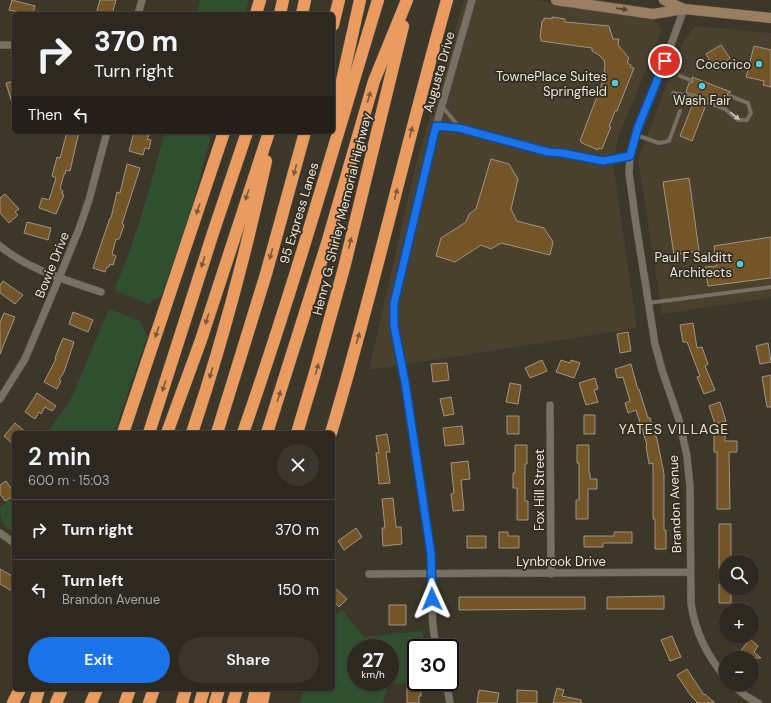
<!DOCTYPE html>
<meta charset="utf-8">
<style>
:root{--surface:#2e2920;--page:#3a352d;--text:#f1f3f6;--muted:#a7a6a5;--line:#49453e;--accent:#1a73e8}
body{margin:0;font-family:"DM Sans",sans-serif;background:var(--page);color:var(--text);height:100vh;display:flex;flex-direction:column;font-size:15px;white-space:nowrap}
*{box-sizing:border-box;margin:0}
p{font-size:13px;color:var(--muted)}
.icon{flex:none;width:22px;height:22px;fill:none;stroke:currentColor;stroke-width:2;stroke-linecap:round;stroke-linejoin:round}
.map{position:relative;flex:1;overflow:hidden}
.drawer{position:absolute;left:12px;top:431px;width:323px;height:260px;display:flex;flex-direction:column;background:var(--surface);border-radius:6px;box-shadow:0 1px 3px #0004,0 0 0 1px var(--line)}
.drawer>*{flex:none}
.hud{position:absolute;left:12px;top:12px;width:323px;height:122px;border-radius:6px;box-shadow:0 1px 3px #0004,0 0 0 1px var(--line);background:#2e2920;color:var(--text);overflow:hidden}
.buttons{position:absolute;left:719px;top:555px;display:grid;gap:8px}
.buttons a{display:grid;place-items:center;width:40px;height:40px;border-radius:50%;background:var(--surface);box-shadow:0 1px 3px #0004,0 0 0 1px var(--line);font-size:20px}
.speed{position:absolute;left:347px;top:639px;display:flex;gap:8px;font-size:20px;font-weight:700;text-align:center}
.speed>*{display:grid;place-content:center;width:52px;height:52px;border-radius:50%;background:var(--surface);box-shadow:0 1px 3px #0004,0 0 0 1px var(--line);line-height:1}
.speed small{font-size:10px;font-weight:400}
.speed .limit{border:2px solid #111;border-radius:6px;background:#fff;color:#111}
.pin{position:absolute;display:grid;place-items:center;width:34px;height:34px;color:#fff;margin:-17px;border:2px solid #fff;border-radius:50%;box-shadow:0 1px 4px #0007}
.me{position:absolute;width:44px;margin:-22px;rotate:359deg;stroke-linejoin:round;filter:drop-shadow(0 0 3px #0008)}
.turn{display:flex;align-items:center;gap:14px;height:84px;padding:0 16px;font-size:18px}
.turn .icon{width:52px;height:52px;stroke-width:2.5}
.turn b{display:block;font-size:28px;line-height:34px}
.then{display:flex;align-items:center;height:38px;padding:0 16px;background:#0003;gap:8px;font-size:15px}
.round{display:grid;place-items:center;flex:none;width:42px;height:42px;border-radius:21px;background:var(--page)}
.overview{display:flex;align-items:center;justify-content:space-between;height:68px;padding:0 16px}
h1{font-size:24px;font-weight:600;line-height:30px}
.cta{display:flex;gap:8px;margin-top:auto;padding:8px 16px}
.cta a{flex:1;height:46px;border-radius:24px;background:var(--accent);color:#fff;font-size:16px;font-weight:600;line-height:46px;text-align:center}
.cta a+a{background:var(--page);color:var(--text)}
ul{padding:0;list-style:none}
li{display:flex;align-items:center;gap:12px;height:60px;padding:0 16px;border-top:1px solid var(--line)}
li div{flex:1}
li b{display:block;font-size:15px}
li em{font-style:normal}
.map>svg:first-child{display:block}
.built{fill:#49402d}
.green{fill:#2f4f2f;fill-rule:evenodd}
.building{fill:#745528;stroke:#9f9487}
.lines{fill:none;stroke-linecap:round;stroke-linejoin:round}
.lane-casing{stroke:#5b564b;stroke-width:4.5}
.street-casing{stroke:#5b564b;stroke-width:8}
.secondary-casing{stroke:#5b564b;stroke-width:11}
.highway-casing{stroke:#5b564b;stroke-width:13}
.lane{stroke:#787163;stroke-width:3.5}
.street{stroke:#787163;stroke-width:7}
.secondary{stroke:#9a7e62;stroke-width:10}
.highway{stroke:#ea9c60;stroke-width:12}
.oneway{fill:#4d4130}
.oneway2{fill:#7c593a}
.oneway3{fill:#c8c3b9}
.route-casing{stroke:#114b97;stroke-width:10}
.route{stroke:#1a73e8;stroke-width:7}
.poi-dot{fill:#52ccd6;stroke:#332d20;stroke-width:1.5}
.labels{text-anchor:middle;dominant-baseline:central;stroke-width:3.5;stroke-linejoin:round;paint-order:stroke}
.poi-label{font-size:13px;fill:#eae6de;stroke:#332d20;text-anchor:end}
.street-label{font-size:13px;fill:#eae6de;stroke:#332d20}
.neighbourhood-label{font-size:14px;letter-spacing:1px;fill:#e7e0d0;stroke:#332d20}
</style>
<div class="map">
<svg width="771" height="703" viewBox="0 0 771 703">
<rect width="100%" height="100%" fill="#3d372a"/>
<path class="built" d="M464 0H534L654 20 662 30 618 138 613 162 637 328 369 370 416 164Z
M695 26 771 33V298L662 314 638 160 684 40Z"/>
<path class="green" d="M200 0H249L245 14H197Z
M165 132H212L190 214 161 296 148 304 114 290C137 238 150 186 165 132Z
M109 309 140 321 147 337 114 433H47L70 401Z
M14 497V533C2 524 0 521 0 507Z
M342 610 364 637 422 631 426 648H416V682H420L388 684 383 703H300L304 689H333V617ZM356 648H390V682H356Z"/>
<path class="building" d="M12 0 35 6 33 14H18V12L9 10Z
M100 0H116L112 14H96Z
M552 17 565 19V22L609 26 613 39H619L618 45 629 58 627 63 631 65 630 67 634 68 617 111H615L609 127H611L602 149 599 148 598 150 582 143V142L580 141 606 73 604 72 605 65 604 60 599 55 592 51V48L541 41V38H540L542 21H544V18L552 19Z
M721 45 730 58 726 61 727 63 718 69 716 67 714 68 706 54Z
M754 46 771 50V87L763 85 764 81 746 77Z
M692 77 731 92 727 94 729 99 727 102 712 96 711 100 686 92 689 83 693 82Z
M14 81V102L12 103 6 83Z
M694 101 706 105 692 141 680 136Z
M67 132H79L70 171 66 170 65 174H64L60 189 63 191 62 194 64 195 56 214 39 208 42 198 49 200 56 178 52 176 57 157 60 158Z
M134 132 149 135 147 139 151 140 149 149 145 148 143 155 129 151Z
M491 159 509 164 518 179 511 209 517 221 544 228 553 242 550 255 501 243 491 249 481 245 455 262 436 256 441 238 466 222 469 214 476 209Z
M127 164 140 168 122 224 124 225 120 237 118 240 116 239 112 254 116 256 113 265 110 264 109 267H107L105 272 93 268 110 218H111L117 192 120 193Z
M689 178 699 251 674 255 663 182Z
M5 194 19 209 15 212 18 215 9 223 0 213V198Z
M27 222 51 228 48 240 24 233Z
M771 237V278L708 286 705 267 717 266 714 246Z
M3 281 23 295 15 304 0 293V285Z
M73 312 93 320 88 332 69 324Z
M4 313 15 317 0 354V322Z
M693 323 697 348 702 347 708 364 705 366 715 390 704 394 697 377 700 376 687 342H683L680 325Z
M628 332 631 351 620 353 617 334Z
M63 338 74 342 64 372 59 380 61 381 57 389 44 382 56 359 55 358Z
M768 343 771 362 760 364 756 346Z
M542 360 547 371 530 378 525 368Z
M561 360 570 363 571 360 580 363 574 378 556 372Z
M447 363 449 380 433 382 431 364Z
M631 364 638 390 639 389 648 418H650L657 439 664 474V530H666V549H655V519H653V463L649 464 646 446 647 445 636 410 628 413 625 403 630 401 623 377 617 378 615 369Z
M771 375V407H767L762 377Z
M595 378 598 389 594 390 598 402 586 405 579 383Z
M510 383 521 385 518 404 506 402Z
M37 393 56 406 52 411 45 407 41 414 39 412 35 419 25 412Z
M451 397 454 414 444 416 440 399Z
M720 402 726 421 715 424 709 406Z
M584 415H595V434H584Z
M507 416H519V434H507Z
M15 423 27 433H14V445L4 436Z
M462 426 464 444 445 446 443 428Z
M714 433H725V441H737V452H729L730 509H717V452H714Z
M387 434 390 452H386L390 483 379 484 376 453H379L376 436Z
M515 445H527V464H525V501H528V520H517V488H513V473H515Z
M577 445H589V473H590V479H597V489H588V519H576V500H579V463H577Z
M468 461 470 479 461 480 464 510 453 511 451 494 454 493 451 463Z
M6 481 14 493V496L5 501 0 494V485Z
M393 498 396 527H401L402 544 383 546 382 528H385L382 499Z
M719 524H731V562H726V569H719Z
M356 528 362 537 344 550 338 541Z
M499 532H508V536H519V548H499Z
M614 532H632V543H603V547H584V536H614Z
M467 536H486V548H467Z
M0 569 14 577V592L0 584Z
M719 584H726V588H731V603H719Z
M333 586 347 599 339 607 333 600Z
M664 596V609H607V597Z
M459 597H585V609L459 610Z
M389 605H406V625H389Z
M672 636 681 657 670 661 661 640Z
M750 639 758 646 754 652 761 658H745L739 653Z
M687 669 704 695 705 694 715 703H696L697 702 691 696 677 675Z
M407 687H421V696H419V703H407Z
M557 688 564 690 562 696 581 700V703H553Z
M479 690 499 693 497 703H477Z
M517 690 537 691V703H517Z"/>
<g class="lines">
<g class="lane-casing">
<path id="lane" d="M680 76 690 80
M673 93 691 96 725 109 738 120H747L751 113 748 103 730 96
M442 106 459 127
M436 126 459 127 548 152 562 153 603 161 630 156
M636 135 659 143 669 141 680 111
M648 303 771 287"/>
</g>
<g class="street-casing">
<path id="street" d="M684 9 661 72 636 135 630 156 629 173 636 224 655 344 662 370 679 420 687 456 690 487 691 603C695 633 707 656 726 678
M138 14 142 0
M0 45H10
M0 246C29 270 66 280 101 292
M0 399 25 359 59 278 79 229 89 200 107 132
M550 405 551 574
M0 533 14 543
M369 574 691 572
M437 648C428 616 435 583 431 551 423 495 414 439 405 384 399 350 389 326 397 291L436 126 472 0
M446 682 450 703
M731 684 746 696 758 703"/>
</g>
<g class="secondary-casing">
<path id="secondary" d="M556 0 653 14 684 9 771 18
M664 0 684 9"/>
</g>
<g class="highway-casing">
<path id="highway" d="M256 14 260 0
M280 14 283 0
M302 14 305 0
M333 25 339 0
M333 121 360 0
M123 433 224 132
M149 433 213 233 247 132
M167 433 201 340 269 132
M192 433C222 344 246 252 266 161
M217 433 266 274 305 132
M243 433C293 290 334 145 378 0
M267 433 328 240 374 81 407 0
M297 433 314 376 344 268 403 26
M331 433C374 290 406 144 447 0
M13 703 20 689
M35 703 39 689
M56 703 62 689
M91 703 97 689
M125 703 130 689
M149 703 154 689
M182 703 186 689
M200 703 204 689
M215 703 219 689
M233 703 237 689
M253 703 256 689
M262 703 265 689"/>
</g>
<use href="#lane" class="lane"/>
<use href="#street" class="street"/>
<use href="#secondary" class="secondary"/>
<use href="#highway" class="highway"/>
</g>
<defs><path id="oneway-solid" d="M-6-.8H1V-3.2L6.5 0L1 3.2V.8H-6Z"/></defs>
<use class="oneway" href="#oneway-solid" transform="translate(622 9) rotate(8)"/>
<g class="oneway2">
<use href="#oneway-solid" transform="translate(369 97) rotate(-74)"/>
<use href="#oneway-solid" transform="translate(411 132) rotate(-76)"/>
<use href="#oneway-solid" transform="translate(295 170) rotate(105)"/>
<use href="#oneway-solid" transform="translate(396 194) rotate(-76)"/>
<use href="#oneway-solid" transform="translate(247 195) rotate(108)"/>
<use href="#oneway-solid" transform="translate(198 209) rotate(109)"/>
<use href="#oneway-solid" transform="translate(350 243) rotate(-77)"/>
<use href="#oneway-solid" transform="translate(271 254) rotate(106)"/>
<use href="#oneway-solid" transform="translate(203 262) rotate(108)"/>
<use href="#oneway-solid" transform="translate(207 319) rotate(108)"/>
<use href="#oneway-solid" transform="translate(157 332) rotate(109)"/>
<use href="#oneway-solid" transform="translate(358 338) rotate(-74)"/>
<use href="#oneway-solid" transform="translate(317 369) rotate(-74)"/>
<use href="#oneway-solid" transform="translate(211 373) rotate(107)"/>
<use href="#oneway-solid" transform="translate(164 386) rotate(108)"/>
<use href="#oneway-solid" transform="translate(279 396) rotate(-72)"/>
</g>
<use class="oneway3" href="#oneway-solid" transform="translate(735 116) rotate(39)"/>
<g class="lines">
<g class="route-casing">
<path id="route" d="M432 599 431 554 405 382 394 326V303L397 291 436 126 459 128 548 152 562 153 603 161 630 156 638 127 665 61"/>
</g>
<use href="#route" class="route"/>
</g>
<g class="poi-dot">
<circle cx="759" cy="64" r="4"/>
<circle cx="615" cy="83" r="4"/>
<circle cx="702" cy="86" r="4"/>
<circle cx="740" cy="264" r="4"/>
</g>
<g class="labels">
<g class="poi-label">
<text x="751" y="64">Cocorico</text>
<text x="607" y="76">TownePlace Suites<tspan x="607" dy="15">Springfield</tspan></text>
<text x="702" y="100" text-anchor="middle">Wash Fair</text>
<text x="732" y="257">Paul F Salditt<tspan x="732" dy="15">Architects</tspan></text>
</g>
<g class="street-label">
<text transform="translate(439 72) rotate(-74)">Augusta Drive</text>
<text transform="translate(299 213) rotate(-73)">95 Express Lanes</text>
<text transform="translate(342 214) rotate(-76)">Henry G. Shirley Memorial Highway</text>
<text transform="translate(52 265) rotate(-68)">Bowie Drive</text>
<text transform="translate(539 490) rotate(-90)">Fox Hill Street</text>
<text transform="translate(675 504) rotate(-92)">Brandon Avenue</text>
<text x="561" y="561">Lynbrook Drive</text>
</g>
<g class="neighbourhood-label">
<text x="674" y="429">YATES VILLAGE</text>
</g>
</g>
</svg>
<div class="buttons">
<a><svg class="icon" aria-label="search" viewBox="0 0 24 24"><circle cx="10" cy="10" r="6"/><path d="M15 15l6 6"/></svg></a>
<a>+</a>
<a>−</a>
</div>
<div class="speed"><div>27<small>km/h</small></div><div class="limit">30</div></div>
<div class="pin" style="left:665px;top:61px;background:#d93025"><svg class="icon" aria-label="arrive" viewBox="0 0 24 24"><path d="M6 21V4h12l-3 4 3 4H6"/></svg></div>
<svg class="me" style="left:432px;top:599px" viewBox="-20 -20 40 40"><path d="M0-17L14 15 0 8-14 15z" fill="#1a73e8" stroke="#fff" stroke-width="4"/></svg>
<div class="hud">
<div class="turn"><svg class="icon" aria-label="right" viewBox="0 0 24 24"><path d="M7 20v-9h11M14 6l5 5-5 5"/></svg><div><b>370 m</b>Turn right</div></div>
<div class="then">Then<svg class="icon" aria-label="left" viewBox="0 0 24 24"><path d="M17 20v-9H6M10 6l-5 5 5 5"/></svg></div>
</div>
<section class="drawer">
<div class="overview"><div><h1>2 min</h1><p>600 m · 15:03</p></div><a class="round"><svg class="icon" aria-label="close" viewBox="0 0 24 24"><path d="M6 6l12 12M18 6L6 18"/></svg></a></div>
<ul>
<li><svg class="icon" aria-label="right" viewBox="0 0 24 24"><path d="M7 20v-9h11M14 6l5 5-5 5"/></svg><div><b>Turn right</b></div><em>370 m</em></li>
<li><svg class="icon" aria-label="left" viewBox="0 0 24 24"><path d="M17 20v-9H6M10 6l-5 5 5 5"/></svg><div><b>Turn left</b><p>Brandon Avenue</p></div><em>150 m</em></li>
</ul>
<div class="cta"><a>Exit</a><a>Share</a></div>
</section>
</div>
